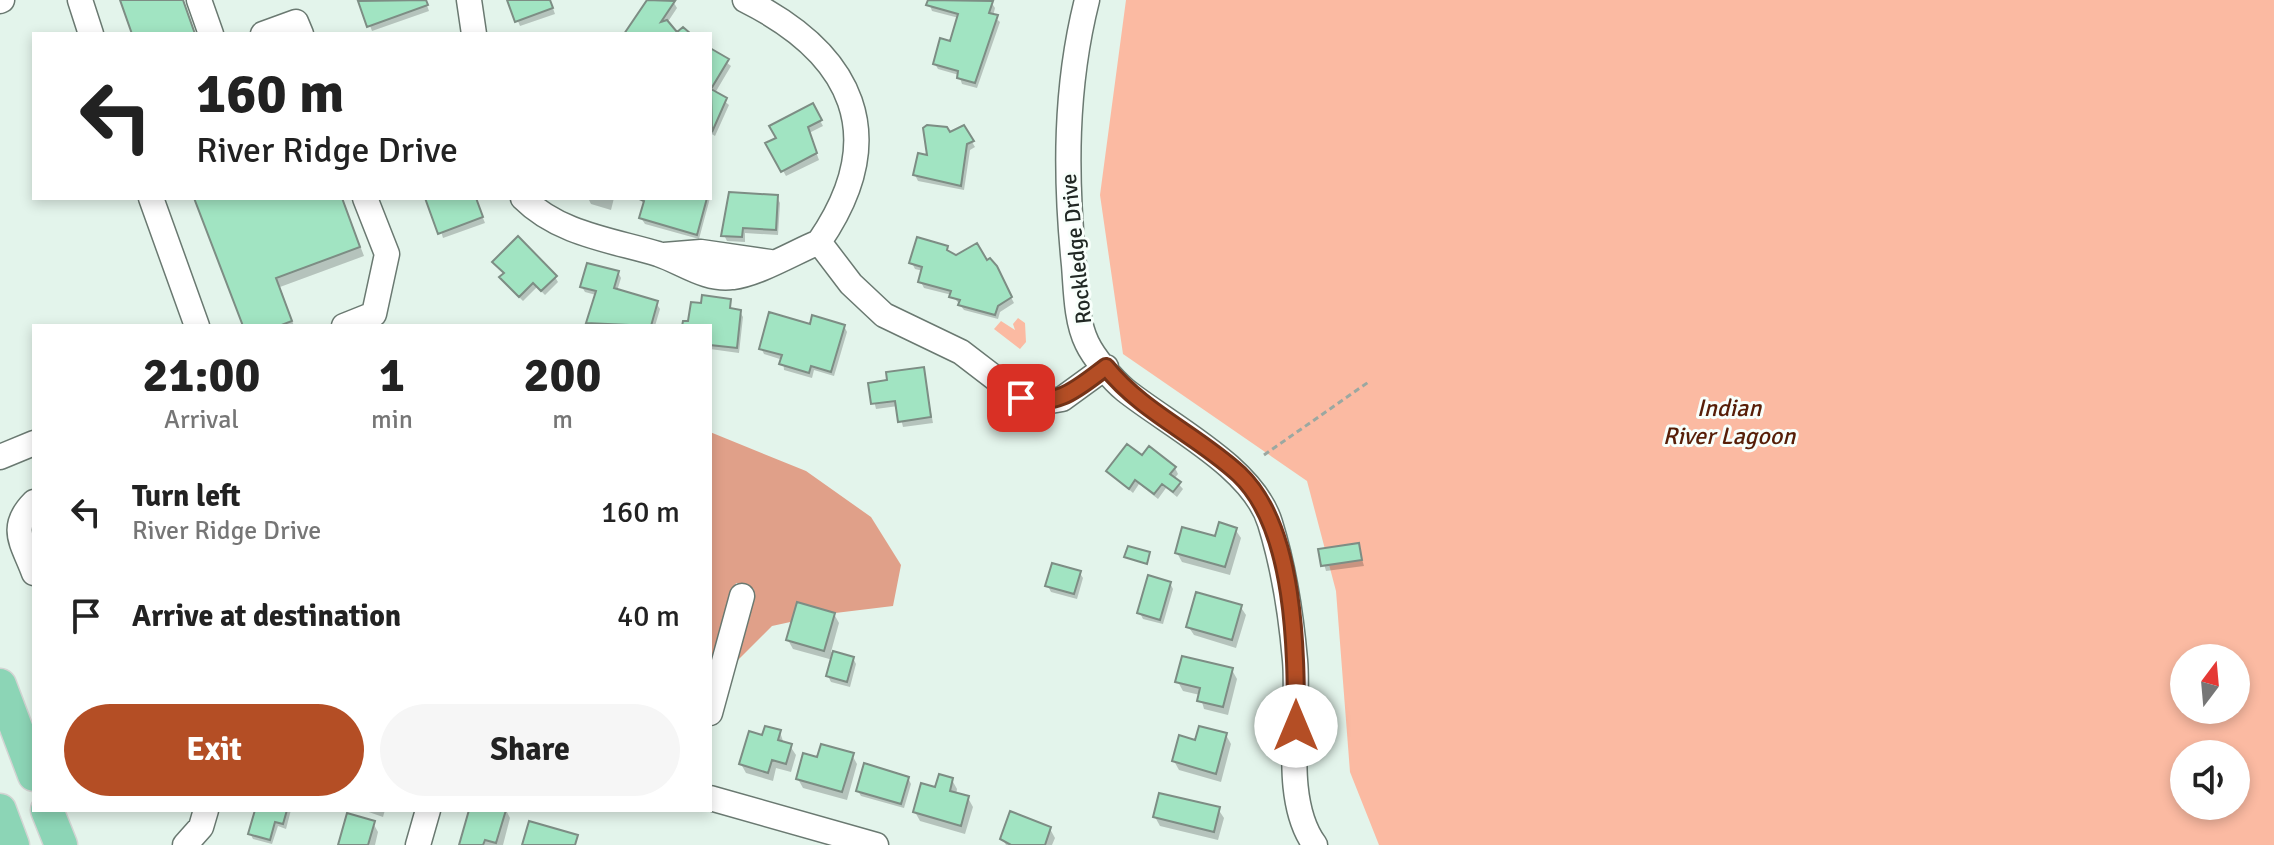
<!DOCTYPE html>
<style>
:root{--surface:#fff;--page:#f6f6f6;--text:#222;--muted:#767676;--accent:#b44e25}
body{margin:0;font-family:Signika,sans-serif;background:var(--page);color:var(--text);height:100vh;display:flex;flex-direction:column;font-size:30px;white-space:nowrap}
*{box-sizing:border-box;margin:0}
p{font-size:26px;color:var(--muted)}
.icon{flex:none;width:44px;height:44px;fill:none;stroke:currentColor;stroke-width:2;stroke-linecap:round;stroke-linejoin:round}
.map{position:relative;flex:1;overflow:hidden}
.details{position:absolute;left:32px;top:324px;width:680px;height:488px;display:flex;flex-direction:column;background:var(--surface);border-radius:0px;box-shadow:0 4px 12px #0003}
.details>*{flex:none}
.banner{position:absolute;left:32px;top:32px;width:680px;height:168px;border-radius:0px;box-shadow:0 4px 12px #0003;background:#fff;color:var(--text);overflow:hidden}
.needle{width:52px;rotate:16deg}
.tools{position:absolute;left:2170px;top:644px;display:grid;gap:16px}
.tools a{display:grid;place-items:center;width:80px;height:80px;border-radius:50%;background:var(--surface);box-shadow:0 4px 12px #0003;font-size:40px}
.pin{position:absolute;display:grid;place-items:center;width:68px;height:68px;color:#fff;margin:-34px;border-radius:16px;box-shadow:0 4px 12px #0006}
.me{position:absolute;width:88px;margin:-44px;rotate:0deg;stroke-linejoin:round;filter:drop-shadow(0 0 6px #0008)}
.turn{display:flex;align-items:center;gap:28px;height:168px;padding:0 32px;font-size:36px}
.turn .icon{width:104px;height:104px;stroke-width:2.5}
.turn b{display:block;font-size:56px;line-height:68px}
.eta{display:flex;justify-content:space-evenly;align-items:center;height:136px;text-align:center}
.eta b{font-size:48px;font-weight:800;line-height:56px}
.action{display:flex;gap:16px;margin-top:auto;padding:16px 32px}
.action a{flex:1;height:92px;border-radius:48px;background:var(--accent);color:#fff;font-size:32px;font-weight:800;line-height:92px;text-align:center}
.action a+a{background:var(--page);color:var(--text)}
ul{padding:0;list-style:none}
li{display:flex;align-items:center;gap:24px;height:104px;padding:0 32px}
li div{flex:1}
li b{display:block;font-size:30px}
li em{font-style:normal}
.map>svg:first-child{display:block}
.forest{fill:#e0a089}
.water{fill:#fbbaa2;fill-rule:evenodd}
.shadow{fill:#0003}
.building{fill:#a1e4c2;stroke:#7d8d84;stroke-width:2}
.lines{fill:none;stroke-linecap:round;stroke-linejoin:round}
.minor-casing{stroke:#6a7971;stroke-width:27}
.major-casing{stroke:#d3d4d3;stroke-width:35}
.path{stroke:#9ba8a1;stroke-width:3;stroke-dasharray:6 4;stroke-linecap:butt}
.minor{stroke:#fff;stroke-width:24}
.major{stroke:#8cd5b6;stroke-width:32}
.route-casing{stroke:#753318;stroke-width:20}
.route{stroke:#b44e25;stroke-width:14}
.labels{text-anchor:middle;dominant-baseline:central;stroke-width:6;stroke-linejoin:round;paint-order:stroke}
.street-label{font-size:22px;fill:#212824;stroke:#f8fffb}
.water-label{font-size:24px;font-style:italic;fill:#571e07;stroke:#f8fffb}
</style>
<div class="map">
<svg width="2274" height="845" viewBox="0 0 2274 845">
<rect width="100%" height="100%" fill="#e3f4eb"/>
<path class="forest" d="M710 432 806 471 871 517 901 565 893 606 827 614 772 626 732 666 754 589 736 583 710 669Z"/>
<path class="water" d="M1126 0H2274V845H1379L1350 772 1336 591 1307 481 1123 354 1100 195ZM2184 658H2236V710H2184ZM2184 754H2236V806H2184Z
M1018 318 1025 323 1026 342 1020 349 994 329 1001 321 1015 330 1013 324Z"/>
<path class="shadow" d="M367 0H425L429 11 372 31 361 2Z
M509 0H550L555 14 520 26Z
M650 0 674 3 677 8 667 23 677 34H626Z
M928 0H983L991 2 995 8 993 16 1000 22 977 88 962 84 959 75 938 69 935 64 952 44 959 18 932 11Z
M710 50 731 66 715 93 729 105 715 136 710 133Z
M812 106 823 126 809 133 819 160 786 176 768 144Z
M963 127 975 147 970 150 964 190 918 181 915 175 929 158 950 135Z
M777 197 780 203 778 235 745 233V242L727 241 724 235Z
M197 198H342L364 256 280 287 294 326H245Z
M431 198H475L485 223 443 238Z
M588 198H614L611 210 591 204Z
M639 198H710L699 239 645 224 641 218 645 205Z
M947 247 950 254 995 267 1014 303 1000 312 998 319 964 310 952 295 924 288 921 282 923 271 915 269 912 263Z
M494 262 555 277 558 282 545 295 537 287 523 301 505 283 502 278 505 275Z
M618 272 621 278 617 291 656 303 660 309 655 326H591L596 295 585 292 582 287Z
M729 300 732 311 740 312 743 317 739 353 710 349V326H686L692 304Z
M811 326H844L847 332 834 376 814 370 812 378 784 370 783 360 764 354 761 348Z
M923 369 933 423 903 427 898 406 876 409 870 384Z
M1142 458 1175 468 1178 474 1174 479 1183 489 1177 497 1166 488 1158 499 1139 484 1133 493 1108 471Z
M1235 529 1241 538 1230 575 1182 562 1177 553Z
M1358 545 1364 566 1326 571 1320 550Z
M1079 572 1083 578 1077 599 1051 592 1048 586Z
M1170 583 1173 589 1163 624 1143 619 1140 613Z
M1240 606 1246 615 1236 648 1194 635 1188 626Z
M834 614 839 623 831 652 853 658 856 664 850 687 831 682 828 676 833 660 793 649 788 640Z
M1232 670 1237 679 1228 715 1204 709 1200 695 1183 691 1178 682Z
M780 732 784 744 790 746 796 755 791 772 776 768 773 781 746 773 741 764 764 737Z
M1226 735 1231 744 1221 782 1179 770 1174 761Z
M852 755 857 764 847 800 803 788 798 779 818 759Z
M908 778 911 784 904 808 861 796 858 791Z
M952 780 957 789 956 795 968 798 973 807 965 834 920 821 915 812 937 789Z
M1218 809 1224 818 1218 840 1160 826 1155 817Z
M257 810H291L286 829 278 826 272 844 253 839 250 833Z
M363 810H385L383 817Z
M471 810H506L510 818 503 845H461Z
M373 823 378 832 375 845H340Z
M1050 829 1055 838 1052 845H1006L1002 838Z"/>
<path class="building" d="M120 0H183L195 34H132Z
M426 0 428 5 367 27 358 1Z
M507 0H550L553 8 515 22Z
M647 0 675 1 661 22 667 20 677 32 683 27 691 34H624Z
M928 0 993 1 989 13 998 15 975 83 957 78 958 71 933 64 940 38 950 41 958 14 926 5Z
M710 48 729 59 711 89 727 98 712 132Z
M813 103 822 120 808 127 817 153 781 172 765 143 776 138 769 126Z
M927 125 947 127 950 132 964 125 974 141 967 144 961 186 913 175 918 153 927 155 923 128Z
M729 192 778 195 776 230 743 228 742 237 721 236Z
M194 198H342L360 247 276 278 292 321 279 326H243Z
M425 198H476L483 217 438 234Z
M707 198 697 235 639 218 644 201 637 198Z
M518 236 557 276 541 291 533 283 519 297 499 277 504 273 492 262Z
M917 237 948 246 947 250 956 255 977 243 987 260 990 258 997 266 1012 297 998 306 995 315 958 305 960 300 949 297 951 291 918 282 922 267 909 263Z
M587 263 619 271 614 288 658 301 651 326 586 323 596 291 580 287Z
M702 295 731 299 730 308 741 310 737 348 710 345V326H682L683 321H688L691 302 701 303Z
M769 312 810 324 812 315 845 325 831 372 811 366 809 373 779 364 782 355 759 349Z
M924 367 931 417 898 422 895 401 871 404 868 383 887 380 886 372Z
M1127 444 1142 455 1149 446 1176 467 1170 474 1181 482 1173 492 1162 484 1154 494 1135 480 1129 489 1106 471Z
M1219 522 1237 528 1225 567 1175 553 1182 527 1215 536Z
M1359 543 1362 560 1321 566 1318 549Z
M1128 546 1150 552 1147 564 1124 557Z
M1052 563 1081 571 1074 594 1045 586Z
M1148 575 1171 582 1160 620 1137 613Z
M1196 592 1242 605 1232 640 1186 627Z
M797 602 835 613 824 651 786 640Z
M833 651 854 657 847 682 826 676Z
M1182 656 1233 668 1223 707 1197 701 1200 688 1175 682Z
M765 726 781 730 778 740 792 744 786 764 772 760 768 773 739 764 749 731 762 735Z
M1199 726 1227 733 1216 774 1172 761 1179 735 1195 740Z
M821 744 854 753 842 792 796 779 803 753 817 757Z
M864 763 909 777 901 804 856 791Z
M939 774 953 778 950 791 969 796 961 826 913 812 921 783 935 787Z
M1159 793 1220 807 1214 832 1153 817Z
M255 810H287L283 824 275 822 270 840 248 834Z
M469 810H506L496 843 485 840 483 845H459Z
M1010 811 1051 827 1045 845H1011L1000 839Z
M347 813 375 821 368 845H338Z
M529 821 578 835 575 845H522Z"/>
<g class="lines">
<g class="minor-casing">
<path id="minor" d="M80 0 91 34
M199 0 211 34
M469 0 474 34
M745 0C853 54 892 136 819 242
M1087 0C1065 87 1065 176 1074 265 1076 289 1076 321 1087 343 1094 358 1113 380 1125 390 1170 426 1253 467 1270 523 1284 568 1291 614 1295 660 1300 715 1281 799 1315 845
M0 1 2 0
M263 34 296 22 301 34
M151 198 197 326
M523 198C559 234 611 240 658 254 682 262 706 281 733 277 758 274 795 252 819 242
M819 242 851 284 884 315 961 352 1021 398 1039 403 1062 399 1106 367
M664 255 701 252 770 262
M344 326 374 314 387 254 365 198
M0 457 34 443
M34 502C8 528 23 543 34 573
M710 713 742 596
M710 798 876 845
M185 845 201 827 206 810
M418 845 428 810"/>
</g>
<g class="major-casing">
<path id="major" d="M0 685 34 775
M0 810 13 845
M47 810 61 845"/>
</g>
<path class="path" d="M1264 455 1370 381"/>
<use href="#minor" class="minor"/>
<use href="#major" class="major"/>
</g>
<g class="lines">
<g class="route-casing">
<path id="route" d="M1021 398C1057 408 1078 388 1106 367 1142 412 1197 435 1239 474 1296 528 1296 652 1296 726"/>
</g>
<use href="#route" class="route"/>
</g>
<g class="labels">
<g class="street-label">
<text transform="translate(1076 249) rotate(-96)">Rockledge Drive</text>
</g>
<g class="water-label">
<text x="1729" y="408">Indian<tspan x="1729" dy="28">River Lagoon</tspan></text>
</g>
</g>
</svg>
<div class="tools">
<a><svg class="needle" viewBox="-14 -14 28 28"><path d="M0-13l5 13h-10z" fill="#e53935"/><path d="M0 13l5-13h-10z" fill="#767676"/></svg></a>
<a><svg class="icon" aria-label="sound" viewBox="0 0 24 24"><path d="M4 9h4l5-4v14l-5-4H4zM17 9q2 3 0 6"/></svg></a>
</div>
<div class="pin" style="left:1021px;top:398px;background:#d93025"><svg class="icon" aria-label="arrive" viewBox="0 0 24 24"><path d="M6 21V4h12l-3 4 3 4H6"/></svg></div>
<svg class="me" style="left:1296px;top:726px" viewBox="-20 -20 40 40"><circle r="19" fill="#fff"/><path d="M0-13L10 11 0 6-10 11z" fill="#b44e25"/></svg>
<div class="banner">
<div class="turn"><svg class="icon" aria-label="left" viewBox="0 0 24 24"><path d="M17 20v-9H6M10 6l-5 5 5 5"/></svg><div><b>160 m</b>River Ridge Drive</div></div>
</div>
<section class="details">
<div class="eta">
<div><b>21:00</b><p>Arrival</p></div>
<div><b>1</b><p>min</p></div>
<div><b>200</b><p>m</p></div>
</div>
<ul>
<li><svg class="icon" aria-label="left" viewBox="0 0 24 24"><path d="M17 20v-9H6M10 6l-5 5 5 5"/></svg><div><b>Turn left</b><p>River Ridge Drive</p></div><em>160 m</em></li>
<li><svg class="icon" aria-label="arrive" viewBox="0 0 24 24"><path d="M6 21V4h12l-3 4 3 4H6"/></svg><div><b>Arrive at destination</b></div><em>40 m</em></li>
</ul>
<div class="action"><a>Exit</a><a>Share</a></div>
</section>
</div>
